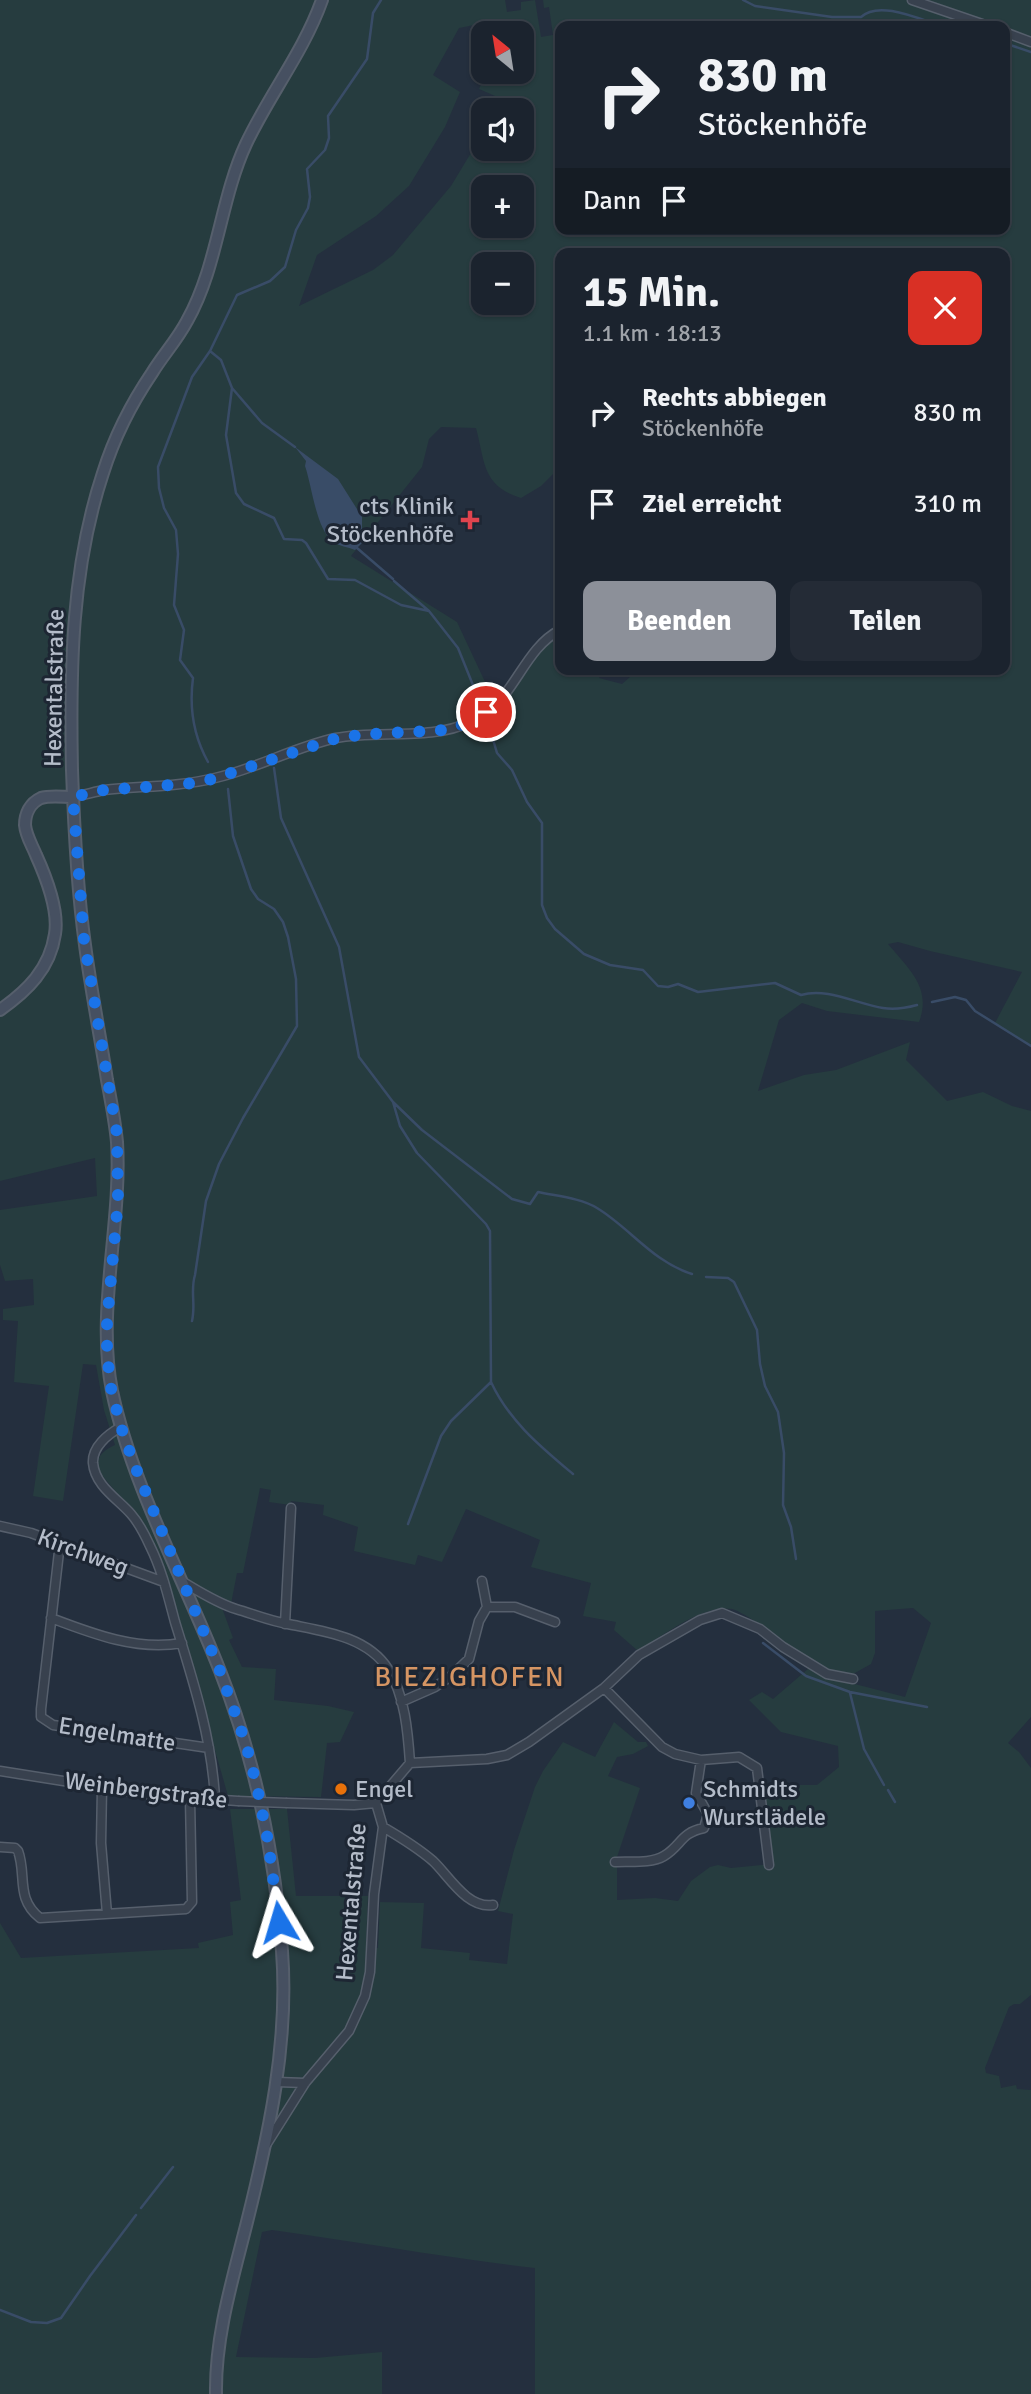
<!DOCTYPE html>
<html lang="de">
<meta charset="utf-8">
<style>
:root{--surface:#1b232e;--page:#242b36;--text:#f1f3f6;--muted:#a0a4aa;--line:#39404a;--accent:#8c9099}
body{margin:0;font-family:Signika,sans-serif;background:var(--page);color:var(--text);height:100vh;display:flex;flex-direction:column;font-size:26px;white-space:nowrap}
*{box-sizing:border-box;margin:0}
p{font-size:23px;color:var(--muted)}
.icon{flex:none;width:38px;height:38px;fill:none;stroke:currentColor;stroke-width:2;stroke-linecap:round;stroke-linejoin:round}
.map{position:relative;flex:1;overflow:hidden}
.drawer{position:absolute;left:555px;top:248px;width:455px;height:427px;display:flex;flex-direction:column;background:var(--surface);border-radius:14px;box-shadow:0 2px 5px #0004,0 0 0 2px var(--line)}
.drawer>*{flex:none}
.hud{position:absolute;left:555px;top:21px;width:455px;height:214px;border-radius:14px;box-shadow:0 2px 5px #0004,0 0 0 2px var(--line);background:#1b232e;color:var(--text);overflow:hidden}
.needle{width:46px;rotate:330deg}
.tools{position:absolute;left:471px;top:21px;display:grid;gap:14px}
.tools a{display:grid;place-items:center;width:63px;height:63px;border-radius:14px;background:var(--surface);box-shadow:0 2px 5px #0004,0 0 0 2px var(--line);font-size:35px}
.pin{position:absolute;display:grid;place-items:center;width:60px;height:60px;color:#fff;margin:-30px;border:4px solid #fff;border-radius:50%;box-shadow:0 2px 7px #0007}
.me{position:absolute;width:77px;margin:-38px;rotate:353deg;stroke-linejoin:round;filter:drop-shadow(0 0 5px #0008)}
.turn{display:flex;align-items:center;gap:24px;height:147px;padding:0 28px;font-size:32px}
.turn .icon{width:91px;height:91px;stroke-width:2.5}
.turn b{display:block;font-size:49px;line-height:60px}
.then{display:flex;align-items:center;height:66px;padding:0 28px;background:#0003;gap:14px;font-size:26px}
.round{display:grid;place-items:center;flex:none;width:74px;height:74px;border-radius:14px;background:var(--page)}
.summary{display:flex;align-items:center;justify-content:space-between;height:119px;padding:0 28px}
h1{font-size:42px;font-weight:700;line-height:52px}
.primary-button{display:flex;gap:14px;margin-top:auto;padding:14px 28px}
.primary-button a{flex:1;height:80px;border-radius:14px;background:var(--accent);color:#fff;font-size:28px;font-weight:700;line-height:80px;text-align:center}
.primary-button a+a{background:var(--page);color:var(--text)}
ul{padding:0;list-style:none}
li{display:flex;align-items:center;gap:21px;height:91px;padding:0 28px}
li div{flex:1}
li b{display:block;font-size:26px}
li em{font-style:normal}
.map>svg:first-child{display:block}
.green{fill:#263c3f;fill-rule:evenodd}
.water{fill:#394c67}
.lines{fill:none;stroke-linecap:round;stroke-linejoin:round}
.stream{stroke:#394c67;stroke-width:2.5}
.street-casing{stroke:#565f6c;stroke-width:11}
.secondary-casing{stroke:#565f6c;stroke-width:14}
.street{stroke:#38414e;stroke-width:8}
.secondary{stroke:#465061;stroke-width:10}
.street-bridge-casing{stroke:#565f6c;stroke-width:11;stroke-linecap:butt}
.street-bridge{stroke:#38414e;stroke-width:8}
.route{stroke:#1a73e8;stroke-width:12;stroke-dasharray:0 21.6}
.health-dot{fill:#e0444e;stroke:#1d2633;stroke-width:2.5}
.food-dot{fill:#e8710a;stroke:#1d2633;stroke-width:2.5}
.shop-dot{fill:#3f7fe0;stroke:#1d2633;stroke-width:2.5}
.labels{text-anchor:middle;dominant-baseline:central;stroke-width:6;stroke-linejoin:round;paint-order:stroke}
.poi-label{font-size:24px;fill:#b4bcc9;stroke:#1d2633;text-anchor:start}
.street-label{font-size:24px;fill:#b4bcc9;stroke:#1d2633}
.quarter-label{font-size:28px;letter-spacing:2px;fill:#d59563;stroke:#1d2633}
</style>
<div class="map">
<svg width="1031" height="2394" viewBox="0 0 1031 2394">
<rect width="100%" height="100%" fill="#242f3e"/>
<path class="green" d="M0 0H505L507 12 521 10V2L535 0 541 37 553 35 549 7 544 8 543 0H1031V1046L995 1023 1022 972 930 951 898 942 888 944C909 969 932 988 919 1022L827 1011 802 1003 779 1020 758 1091 804 1075 836 1070 910 1042 906 1060 947 1101 983 1092 1012 1106 1031 1111V1717L1008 1743 1019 1752 1031 1768V1995L1020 2004H1014L1009 2007 985 2068 986 2073 999 2076 1001 2088 1016 2085 1017 2089 1031 2090V2394H535V2268C447 2258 360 2242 272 2230L262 2232 236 2357 315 2358 382 2352V2394H0V1923L21 1958 199 1948 198 1943 233 1935 230 1902 241 1900 230 1809H287L296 1896H368L366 1946 378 1948 380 1902 424 1903 421 1948 470 1953 469 1960 507 1964 513 1914 498 1911 514 1850 535 1787 543 1771 563 1742 595 1757 614 1722 638 1742H646L648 1746 633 1754 617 1757 608 1776 640 1788 617 1857V1900L655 1898 678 1901 691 1881 710 1867 718 1865 731 1868 772 1864 764 1790 770 1788 777 1796 795 1785H817L839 1767 838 1746 781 1732 749 1700 762 1692 773 1699 815 1663C799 1653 746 1612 732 1609 703 1604 662 1636 638 1651L614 1630 616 1622 583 1616 591 1583 531 1567 540 1540 466 1509 442 1562 418 1555 415 1565 354 1551 358 1527 323 1515 324 1505 291 1501 290 1505 269 1502 271 1490 260 1488 243 1573H237L231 1604 222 1608 233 1638 229 1640 242 1667 276 1669 274 1700 328 1706 354 1712 340 1742 327 1743 321 1797 228 1796 160 1557 140 1520 99 1472C95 1457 102 1451 115 1445L104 1410 96 1365 83 1364 63 1501 33 1496 49 1386 14 1382 18 1321 3 1320V1309L34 1305 33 1279 5 1281 0 1265V1210L97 1196 95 1158 0 1181ZM474 25 490 33 524 34 525 39 522 40V72H487L479 89 502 99 496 110H522V149H483V133L451 186 393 255 373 270 299 306 317 255 376 216 409 186 445 127 460 92 433 75 459 28ZM560 26H1004V229H560ZM483 187H522V226H483ZM560 254H1004V670H638L622 684 599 678 603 670H560V630L534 652 494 701 457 622 351 556 422 467 429 439 441 427 476 428C485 462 482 486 521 498L541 486 557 470 560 475ZM483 264H522V303H483ZM913 1608 931 1623 905 1697 851 1683 853 1674 871 1664 875 1653V1611Z"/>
<path class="water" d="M295 447 338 479 362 517V543L355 550C348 547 339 546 333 542 316 529 312 486 305 466L306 461Z"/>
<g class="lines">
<path class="stream" d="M381 0 373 13 367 59 328 116 329 138 325 150 307 169 310 197 308 208 296 230 285 267 270 281 237 295 210 351 221 360 232 388 226 435 236 493 244 504 274 518 284 539 302 540 306 543 328 579 355 580 401 605 429 611 458 648 481 705
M743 0 755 6 832 17H861C879 0 919 19 941 26
M1004 43 1031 52
M232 388 262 423 295 447
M357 548 393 579
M394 581 429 611
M489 726 497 753 512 770 527 802 542 823V905L547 918 555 929 584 954 610 965 643 970 658 986 668 987 678 984 698 992 775 983 801 995C827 987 857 1004 883 1008 895 1010 906 1008 917 1005
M208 762C193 735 189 708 193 678L180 660 184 630 174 605 178 554 176 530 164 508 159 488 158 467 192 377 210 351
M274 768 281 818 339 947 359 1057 393 1102 400 1126 417 1153 486 1224 490 1231 491 1382C509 1421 541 1447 573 1474
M932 1002 955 997 966 1000 975 1011 1031 1046
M393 1102 422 1130 512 1199 530 1204 538 1192C556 1196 581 1198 597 1208 630 1228 653 1262 692 1274
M706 1277 728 1278 734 1282 757 1330 760 1364 765 1386 778 1412 784 1453 783 1505 791 1527 796 1559
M192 1321C196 1304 190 1291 195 1275L206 1201 219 1164 243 1118 297 1026 296 979 288 937 283 922 274 909 258 899 251 889 233 836 228 789
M408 1524 441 1436 451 1421 491 1382
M763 1643 806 1676 850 1692 927 1707
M850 1693 864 1749 884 1785
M888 1790 895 1802
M141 2208 173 2167
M0 2310 31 2322 47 2323 61 2318 90 2276 136 2215"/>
<g class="street-casing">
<path id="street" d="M912 0 988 26
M1004 32 1031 42
M73 797C84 795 94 792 104 790 141 786 179 787 215 778 256 769 294 747 336 738 375 730 434 740 467 723 480 716 492 709 502 698 521 675 533 644 560 630
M121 1427C108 1434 92 1447 93 1463 95 1486 118 1499 131 1514 139 1523 145 1535 150 1546 162 1570 168 1596 175 1622 193 1680 212 1739 215 1799
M0 1526 31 1533 164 1582
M60 1543 41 1709V1717L53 1725 209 1748
M183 1582C200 1592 217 1603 236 1609 253 1614 270 1621 288 1624 322 1631 367 1636 388 1669 405 1695 408 1733 410 1763
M487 1607H515L555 1622
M51 1618C93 1634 137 1651 182 1643
M285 1624 291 1508
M604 1688 662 1747 675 1754 701 1760 739 1757 757 1768 769 1865
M401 1702 435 1687 451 1676 469 1659 479 1621 487 1607 482 1581
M410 1763 487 1759 507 1755 529 1742 604 1688 639 1655 700 1620 722 1613 760 1629 783 1647 827 1674 853 1679
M0 1771 152 1795 238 1801
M102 1788 101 1843 107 1914
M287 1803 354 1805 376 1803
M376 1803 410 1763
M383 1827C400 1837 418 1848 433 1861 449 1876 467 1909 493 1905
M0 1847 15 1848 18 1851C27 1875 15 1898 40 1918L186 1909 192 1902 190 1798
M615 1862C629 1861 651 1864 664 1856 682 1845 680 1833 704 1828L708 1814 696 1793 701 1760
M277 2082 305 2083
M266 2145 305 2083 349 2031 365 1996 370 1972 374 1894 383 1827 376 1803"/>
</g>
<g class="secondary-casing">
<path id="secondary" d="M0 1010C27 991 50 969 55 934 59 910 46 877 36 855 32 845 26 836 25 825 25 814 30 803 41 798 50 795 63 797 73 797
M216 2394C215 2336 233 2278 247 2222 269 2134 289 2042 282 1951 275 1855 255 1760 220 1671 185 1581 132 1486 112 1391 96 1310 122 1225 117 1142 115 1121 111 1101 107 1080 100 1035 91 990 85 945 77 887 74 828 72 770 70 670 71 569 103 473 114 438 131 404 152 373 163 355 177 340 187 321 218 266 220 200 246 144 269 95 304 51 322 0"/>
</g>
<use href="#street" class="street"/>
<use href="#secondary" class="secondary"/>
<g class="street-bridge-casing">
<path id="street-bridge" d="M238 1801 287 1803"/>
</g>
<use href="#street-bridge" class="street-bridge"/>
</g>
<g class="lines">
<path class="route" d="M279 1922 268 1841 257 1787 246 1744 220 1671 134 1464 121 1427 111 1388 107 1354V1322L118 1201 117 1134 84 940 73 797 104 790 186 784 213 779 337 738 370 734 446 730 464 724 486 712"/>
</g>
<path class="health-dot" d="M466.5 509.5h7v7h7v7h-7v7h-7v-7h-7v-7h7z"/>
<circle class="food-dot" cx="341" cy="1789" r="7"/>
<circle class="shop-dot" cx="689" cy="1803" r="7"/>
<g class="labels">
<g class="poi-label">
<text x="454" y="506" text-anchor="end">cts Klinik<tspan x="454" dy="28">Stöckenhöfe</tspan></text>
<text x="355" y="1789">Engel</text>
<text x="703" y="1789">Schmidts<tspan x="703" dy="28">Wurstlädele</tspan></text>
</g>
<g class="street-label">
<text transform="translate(54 688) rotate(-89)">Hexentalstraße</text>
<text transform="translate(83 1552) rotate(20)">Kirchweg</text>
<text transform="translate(117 1734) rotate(9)">Engelmatte</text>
<text transform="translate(146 1790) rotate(7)">Weinbergstraße</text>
<text transform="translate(351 1902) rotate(-85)">Hexentalstraße</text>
</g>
<g class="quarter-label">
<text x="470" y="1677">BIEZIGHOFEN</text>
</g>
</g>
</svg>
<div class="tools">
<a><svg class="needle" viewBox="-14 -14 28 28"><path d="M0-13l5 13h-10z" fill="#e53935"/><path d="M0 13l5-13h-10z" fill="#a0a4aa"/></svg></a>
<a><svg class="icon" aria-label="sound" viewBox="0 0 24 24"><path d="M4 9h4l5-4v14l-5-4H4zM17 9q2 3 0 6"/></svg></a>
<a>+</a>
<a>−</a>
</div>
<div class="pin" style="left:486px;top:712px;background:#d93025"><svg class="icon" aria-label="arrive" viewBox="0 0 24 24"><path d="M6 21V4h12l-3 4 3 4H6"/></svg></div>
<svg class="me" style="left:279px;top:1922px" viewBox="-20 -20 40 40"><path d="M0-17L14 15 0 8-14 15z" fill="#1a73e8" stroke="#fff" stroke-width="4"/></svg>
<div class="hud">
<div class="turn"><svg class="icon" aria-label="right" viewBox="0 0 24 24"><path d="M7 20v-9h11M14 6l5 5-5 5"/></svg><div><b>830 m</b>Stöckenhöfe</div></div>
<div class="then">Dann<svg class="icon" aria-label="arrive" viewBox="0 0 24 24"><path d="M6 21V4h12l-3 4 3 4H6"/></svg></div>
</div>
<section class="drawer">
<div class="summary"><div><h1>15 Min.</h1><p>1.1 km · 18:13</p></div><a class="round" style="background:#d93025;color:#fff"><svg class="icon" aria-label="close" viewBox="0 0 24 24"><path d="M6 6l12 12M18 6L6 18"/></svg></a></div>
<ul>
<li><svg class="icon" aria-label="right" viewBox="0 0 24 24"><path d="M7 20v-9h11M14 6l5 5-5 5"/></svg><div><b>Rechts abbiegen</b><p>Stöckenhöfe</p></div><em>830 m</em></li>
<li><svg class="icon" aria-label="arrive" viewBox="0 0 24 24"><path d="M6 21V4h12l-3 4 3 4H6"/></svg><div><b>Ziel erreicht</b></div><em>310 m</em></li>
</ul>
<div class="primary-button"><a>Beenden</a><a>Teilen</a></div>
</section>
</div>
